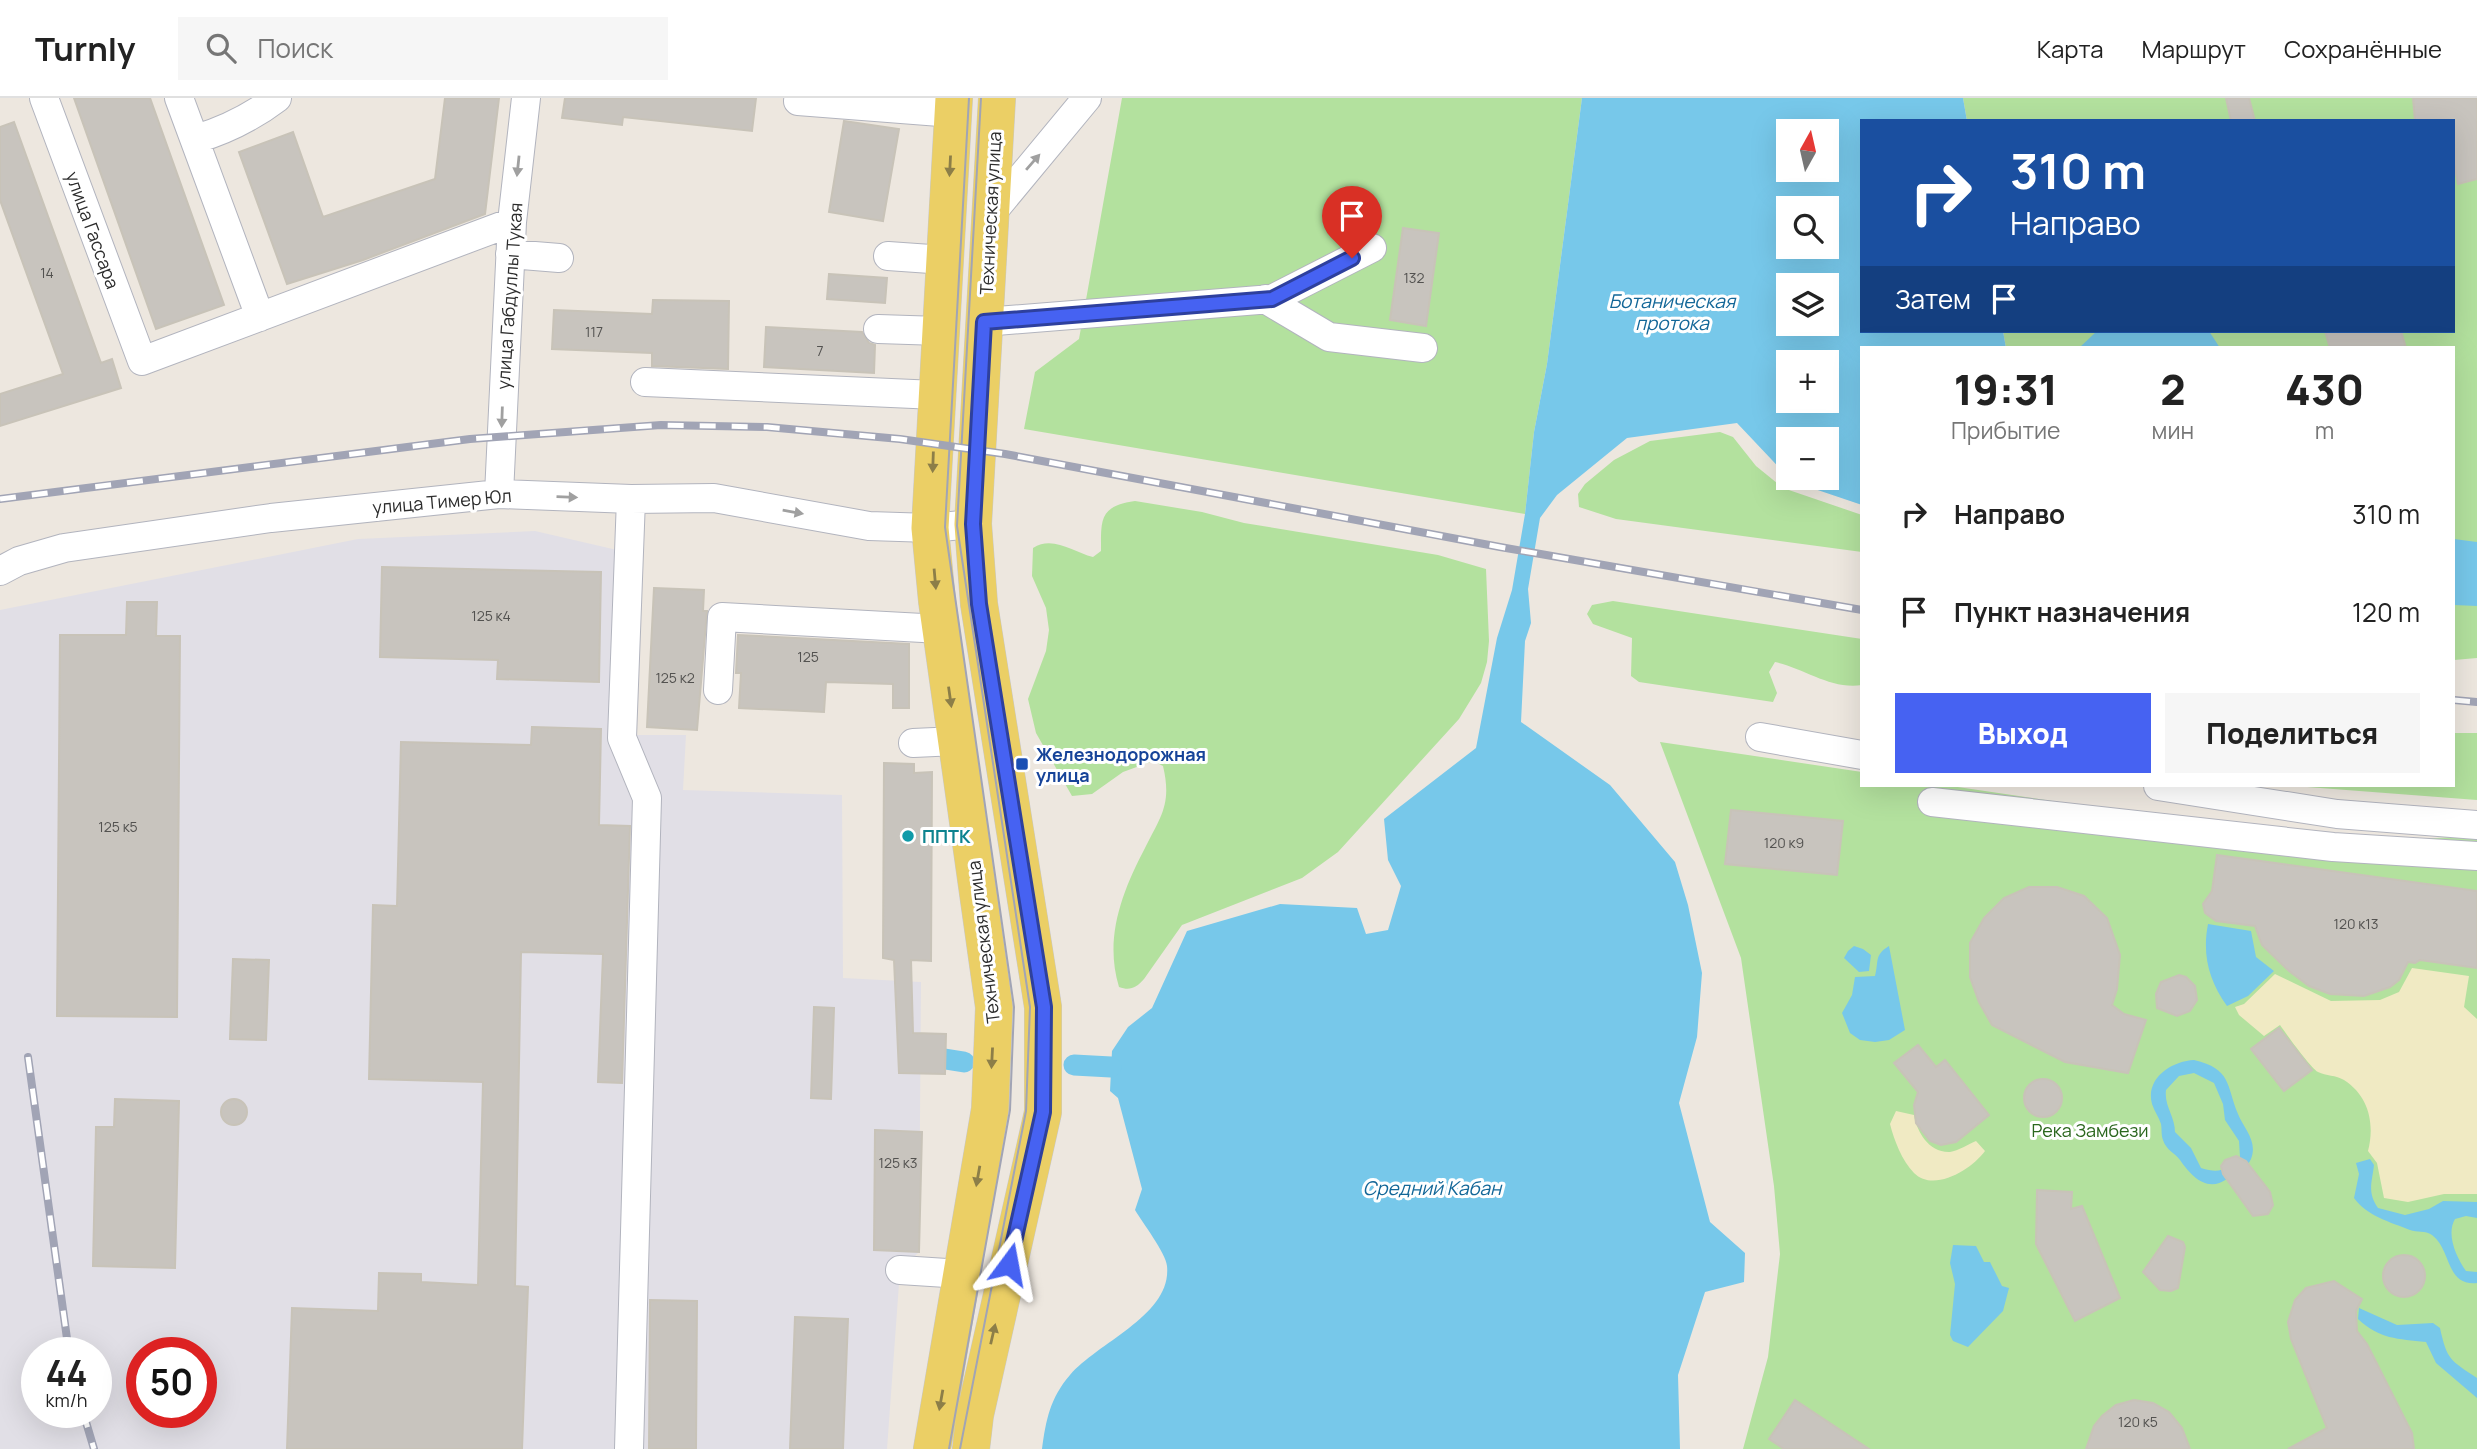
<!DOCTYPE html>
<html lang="ru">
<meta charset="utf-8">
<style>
:root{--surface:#fff;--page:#f6f6f6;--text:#222;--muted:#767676;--line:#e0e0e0;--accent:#4662f2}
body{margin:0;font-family:Manrope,sans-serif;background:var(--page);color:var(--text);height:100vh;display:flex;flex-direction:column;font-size:26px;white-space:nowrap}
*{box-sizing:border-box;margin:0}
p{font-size:23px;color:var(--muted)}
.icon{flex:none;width:38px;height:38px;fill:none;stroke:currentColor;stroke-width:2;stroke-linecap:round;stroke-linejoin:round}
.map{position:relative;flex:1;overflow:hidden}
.panel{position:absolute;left:1860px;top:248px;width:595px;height:441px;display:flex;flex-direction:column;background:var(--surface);border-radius:0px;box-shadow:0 7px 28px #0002}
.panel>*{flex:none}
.hud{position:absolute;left:1860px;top:21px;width:595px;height:214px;border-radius:0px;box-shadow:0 7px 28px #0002;background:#1a4fa0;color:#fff;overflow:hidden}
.needle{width:46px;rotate:8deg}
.tools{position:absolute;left:1776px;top:21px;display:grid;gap:14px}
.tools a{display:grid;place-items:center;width:63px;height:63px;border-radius:0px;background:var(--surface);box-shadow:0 7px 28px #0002;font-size:35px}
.speed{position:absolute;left:21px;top:1239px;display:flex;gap:14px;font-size:35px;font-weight:700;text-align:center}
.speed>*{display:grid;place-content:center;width:91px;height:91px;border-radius:50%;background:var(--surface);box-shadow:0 7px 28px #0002;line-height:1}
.speed small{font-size:18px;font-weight:400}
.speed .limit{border:10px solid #d22;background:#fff;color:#111}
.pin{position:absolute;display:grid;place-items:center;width:60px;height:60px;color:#fff;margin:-72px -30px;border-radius:50% 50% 50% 0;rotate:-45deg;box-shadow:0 0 7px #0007}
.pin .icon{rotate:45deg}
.me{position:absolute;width:77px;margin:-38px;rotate:13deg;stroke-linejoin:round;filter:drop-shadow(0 0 5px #0008)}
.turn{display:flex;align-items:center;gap:24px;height:147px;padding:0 35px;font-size:32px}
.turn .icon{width:91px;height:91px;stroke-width:2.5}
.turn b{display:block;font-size:49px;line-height:60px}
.then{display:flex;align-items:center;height:66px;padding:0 35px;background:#0003;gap:14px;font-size:26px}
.eta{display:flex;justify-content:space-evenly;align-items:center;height:119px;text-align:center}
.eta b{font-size:42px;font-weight:800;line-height:49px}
.primary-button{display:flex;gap:14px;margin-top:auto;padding:14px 35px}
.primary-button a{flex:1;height:80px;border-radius:0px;background:var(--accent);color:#fff;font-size:28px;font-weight:800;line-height:80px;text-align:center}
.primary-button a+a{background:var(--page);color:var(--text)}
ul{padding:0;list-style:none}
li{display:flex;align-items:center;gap:21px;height:98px;padding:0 35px}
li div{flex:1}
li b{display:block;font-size:26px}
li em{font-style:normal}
header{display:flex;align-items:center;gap:42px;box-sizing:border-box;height:98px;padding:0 35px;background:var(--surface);border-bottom:2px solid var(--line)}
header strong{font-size:33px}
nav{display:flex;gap:38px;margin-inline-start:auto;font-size:24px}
.search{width:490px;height:63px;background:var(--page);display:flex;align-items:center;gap:18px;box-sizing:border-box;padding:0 24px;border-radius:0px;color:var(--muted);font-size:26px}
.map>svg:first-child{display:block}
.industrial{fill:#e1dfe6;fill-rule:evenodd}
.green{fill:#b3e19e}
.sand{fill:#f0eac3}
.water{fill:#77c8ea;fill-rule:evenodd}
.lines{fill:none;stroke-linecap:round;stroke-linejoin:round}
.canal{stroke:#77c8ea;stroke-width:21}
.building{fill:#c8c4be;stroke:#c8c3b8;stroke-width:2}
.minor-casing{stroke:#b2b4be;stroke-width:30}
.major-casing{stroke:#c8c8c8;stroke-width:38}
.minor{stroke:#fff;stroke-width:28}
.major{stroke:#ebcf65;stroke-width:37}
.tram{stroke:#a1a4b5;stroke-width:2}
.rail-casing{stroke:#a1a4b5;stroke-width:8}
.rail{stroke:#fff;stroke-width:5;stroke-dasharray:16;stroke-linecap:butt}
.oneway{fill:#a0a0a0}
.oneway2{fill:#8c7e48}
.route-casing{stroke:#2e409d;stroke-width:18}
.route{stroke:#4662f2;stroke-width:12}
.transit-dot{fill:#1a4fb4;stroke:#fff;stroke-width:2.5}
.culture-dot{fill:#0f9aa8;stroke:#fff;stroke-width:2.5}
.labels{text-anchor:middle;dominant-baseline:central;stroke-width:6;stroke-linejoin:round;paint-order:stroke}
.number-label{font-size:14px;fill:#535250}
.street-label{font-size:18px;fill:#2c2c2c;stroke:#fff}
.transit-label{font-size:18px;font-weight:bold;fill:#164399;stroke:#fff;text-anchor:start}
.culture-label{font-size:18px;font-weight:bold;fill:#0d838f;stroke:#fff;text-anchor:start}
.park-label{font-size:18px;fill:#2b671e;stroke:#fff}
.water-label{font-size:19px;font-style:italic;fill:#136798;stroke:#fff}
</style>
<header>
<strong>Turnly</strong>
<div class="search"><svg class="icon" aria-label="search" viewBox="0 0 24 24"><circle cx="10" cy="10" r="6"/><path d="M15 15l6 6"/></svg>Поиск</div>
<nav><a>Карта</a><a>Маршрут</a><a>Сохранённые</a></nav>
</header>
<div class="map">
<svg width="2477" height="1351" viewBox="0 0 2477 1351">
<rect width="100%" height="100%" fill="#ede7df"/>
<path class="industrial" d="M535 433 643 458 635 637H686L683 692 842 697 843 880 921 884 919 1154 900 1172 887 1351H0V512L358 441ZM37 1255H96V1314H37ZM142 1255H201V1314H142Z"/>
<path class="green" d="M1122 0H1582L1547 266 1534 334 1525 416 1024 331 1035 274 1079 241Z
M1963 0H2477V560L2454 562V250H2006L2003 233H2454V23H1967Z
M1720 334 1733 339 1756 368 1783 390 1862 417V454L1616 421 1579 409 1578 396 1585 386 1614 362 1650 343Z
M1135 403 1202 414 1244 425 1438 457 1486 471 1489 543 1487 564 1481 585 1459 621 1338 754 1302 780 1182 827 1144 881C1136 890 1130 893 1119 889 1104 840 1122 794 1145 750 1161 718 1172 706 1163 668L1153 663 1123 674 1092 696 1072 698 1036 635 1028 601 1046 553 1049 532 1046 510 1032 478 1033 450C1053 437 1073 454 1093 459L1101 453C1101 422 1099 408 1135 403Z
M1613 503 1862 541V587C1831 592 1804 570 1775 564L1769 574 1777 595 1773 604 1639 584 1631 578 1632 540 1593 526 1587 516 1592 507Z
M2454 635H2477V702L2294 688H2454Z
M1660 644 1862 674V688H1951L2335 745 2477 738V1351H1743L1768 1259 1780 1156 1774 1088 1741 860Z"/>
<path class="sand" d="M2412 870 2469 878 2464 909 2477 921V1096H2444L2408 1104 2384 1100 2377 1065 2368 1053C2375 1026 2369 998 2344 982 2336 977 2326 978 2318 974 2310 969 2287 937 2280 927L2264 938 2239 917 2235 909 2244 906 2275 876 2331 903 2380 902 2399 894Z
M1896 1013 1914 1017C1917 1034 1929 1055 1950 1054 1958 1053 1969 1046 1976 1043L1985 1053C1972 1071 1934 1095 1914 1075 1902 1063 1894 1042 1890 1026Z"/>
<path class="water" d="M1582 0H1963L1967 23H1862V233H2003L2006 250H1862V407L1794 384 1790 380H1827V341H1788V379L1737 325 1627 340 1557 397 1540 420 1528 491 1531 525 1525 543 1521 624 1610 687 1675 764 1688 807 1702 875 1697 939 1679 1005 1710 1124 1745 1155 1744 1184 1705 1194 1678 1277 1680 1351H1042C1046 1322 1050 1300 1070 1277 1098 1244 1172 1217 1167 1168 1166 1155 1142 1124 1135 1112L1142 1091 1118 1000 1110 993 1112 953 1128 929 1152 910 1187 833 1280 806 1357 810 1366 836 1388 832 1401 788 1388 762 1384 721 1476 650 1497 540 1512 492 1525 416 1534 334 1547 266ZM1827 33V72H1788V33ZM1788 110H1827V149H1788ZM1788 187H1827V226H1788ZM1827 264V303H1788V264Z
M2097 233H2209L2220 250H2079Z
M2454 441 2477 444V508L2454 507Z
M2208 826 2251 833 2256 859 2274 873 2248 898 2227 908C2209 883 2202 857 2208 826Z
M1854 848 1863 851 1871 857 1869 873 1859 874 1844 860 1848 853Z
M1889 848 1905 932 1889 942 1875 944 1860 942 1850 935 1842 915 1852 897 1855 879 1875 878C1879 863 1874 857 1889 848Z
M2194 962C2232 971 2226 987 2238 1016 2244 1031 2258 1043 2251 1061 2248 1069 2235 1075 2227 1081 2207 1095 2191 1078 2180 1062 2175 1055 2166 1052 2163 1042 2161 1037 2162 1031 2161 1026 2159 1019 2154 1013 2152 1006 2145 980 2172 963 2194 962ZM2194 975 2214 985 2223 1006 2225 1022 2239 1043 2240 1059C2226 1072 2220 1076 2201 1070L2191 1050 2175 1034C2175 1018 2164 1008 2166 992L2179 978Z
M2370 1061 2374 1067C2372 1085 2367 1094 2378 1110L2405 1117 2429 1111 2443 1103 2477 1104V1120L2466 1118 2455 1121C2446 1136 2456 1159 2466 1173L2477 1174V1185C2445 1188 2452 1152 2432 1137 2425 1132 2417 1135 2410 1132 2390 1124 2367 1118 2354 1100L2359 1076 2356 1065Z
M1953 1147 1976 1148 1984 1164H1990L2002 1188 2009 1190 2003 1213 1968 1249 1953 1243 1950 1237 1955 1186 1950 1165Z
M2359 1210 2397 1227 2433 1225 2440 1230C2447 1262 2450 1262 2477 1280V1300L2436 1265 2426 1244C2398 1241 2379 1241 2358 1221Z"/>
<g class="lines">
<path class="canal" d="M945 961 964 964
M1074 967 1111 969"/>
</g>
<path class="building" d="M74 0H150L224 207 156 231Z
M445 0H499L485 116 363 162 287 186 239 54 293 34 323 119 435 81Z
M565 0H756L752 33 623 19 622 27 562 20Z
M2226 0H2249L2255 23H2231Z
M2413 0H2477V81L2458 86 2454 66V23H2415Z
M844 23 899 31 883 123 829 114Z
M14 24 101 265 112 261 121 290 0 328V296L63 276 0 102V29Z
M1403 130 1439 135 1426 228 1390 222Z
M829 176 887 180 885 205 827 201Z
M653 202 729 203 728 271 652 268V255L552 251 554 212 652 216Z
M766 229 862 234 869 245 875 247 874 275 764 269Z
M2325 233H2401L2406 250H2330Z
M382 469 601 474 599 584 497 581 498 562 380 559Z
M654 490 704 492 703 513H707L697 632 647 629Z
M127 504H157L156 538H180L177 919 57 918 60 537H126Z
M738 537 909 546V610H893V586L826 584 824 614 739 610 741 575H736Z
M532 629 601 631 599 727 630 728 622 985 598 984 603 856 521 854 515 1188 528 1189 522 1351H287L292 1210 378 1213 379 1175 421 1176V1184L478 1187 483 984 369 981 373 807 397 808 401 644 531 647Z
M884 665 914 666V675L932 674 931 863 911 862 913 935 946 936 945 976 899 975 894 862 883 860Z
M1731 712 1843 723 1837 777 1725 766Z
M2217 757 2477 793V870L2420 862 2415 865 2408 864 2399 882 2390 889 2364 898 2330 896 2309 888 2289 873 2262 847 2255 828 2216 823 2205 815 2203 806 2212 793Z
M2029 789H2057L2084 798 2107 820 2120 857 2117 891 2112 907 2124 916 2146 922 2128 975 2065 964 1992 927 1979 904 1970 879V845L1984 820 2004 800Z
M233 861 269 862 266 942 230 941Z
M2179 877 2186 879 2195 888 2197 902 2190 913 2177 918 2157 910 2156 896 2161 884Z
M814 909 834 910 831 1001 811 1000Z
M2279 930 2312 972 2284 993 2251 951Z
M1918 947 1936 969 1945 962 1989 1017 1956 1044 1941 1047 1930 1043 1916 1025 1914 1007 1918 994 1894 965Z
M2024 1000a19 19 0 1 1 38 0a19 19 0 1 1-38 0Z
M115 1001 179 1003 175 1170 93 1168 96 1029H114Z
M221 1014a13 13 0 1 1 26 0a13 13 0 1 1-26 0Z
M875 1032 922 1034 919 1154 874 1152Z
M2236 1058 2246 1063 2270 1094 2273 1107 2268 1116 2253 1118 2223 1076 2221 1068 2225 1062Z
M2037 1092 2072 1094 2071 1111 2082 1108 2120 1200 2075 1223 2036 1146Z
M2168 1138 2183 1144 2185 1149 2178 1190 2171 1193 2160 1192 2143 1174Z
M2383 1178a21 21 0 1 1 42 0a21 21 0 1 1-42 0Z
M2334 1183 2362 1201 2356 1213 2357 1233 2367 1246 2412 1335 2414 1351H2288L2327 1330 2291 1241 2288 1224 2295 1202 2306 1190Z
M650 1202 697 1203 696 1351H649Z
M795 1219 848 1221 843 1351H790Z
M1795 1302 1869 1351H1784L1769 1341Z
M2134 1302 2153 1305 2169 1314 2182 1330 2190 1351H2086L2094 1328 2102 1318 2116 1307Z"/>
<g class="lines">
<g class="minor-casing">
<path id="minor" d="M44 0 142 263 512 124
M179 0 260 219
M798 3 953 15
M196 41C226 32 252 19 277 0
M990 117 1087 0
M510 156 559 160
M888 158 945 162
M1265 201 1329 239 1423 250
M984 224 1272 201 1372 150
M878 231 940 233
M645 284 936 297
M499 396 512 124 526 0
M0 473 19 463 64 450 271 420 499 396 631 401 714 400 869 428 930 430 973 426
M718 592 722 519 941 531
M1760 639 1862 657
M913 645 957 643
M2158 688 2337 716 2477 727
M1932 704 2333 749 2477 758
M900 1172 962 1176
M629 1351 647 700 622 640 631 401"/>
</g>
<g class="major-casing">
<path id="major" d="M932 1351 990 1011 994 909 937 503 930 430 954 0
M971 1351 975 1317 1043 1014V909L979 506 973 426 997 0"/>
</g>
<use href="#minor" class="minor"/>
<use href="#major" class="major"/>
<path class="tram" d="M949 1351 1010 1012 1014 909 945 429 969 0
M960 1351 1026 1013 1030 909 957 428 981 0"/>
<g class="rail-casing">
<path id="rail" d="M0 401 470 341 661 327 767 329 900 341 1005 356 1500 449 1862 512
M2454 602 2477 604
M28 959 69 1255
M83 1314 94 1351"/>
</g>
<use href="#rail" class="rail"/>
</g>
<defs><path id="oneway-solid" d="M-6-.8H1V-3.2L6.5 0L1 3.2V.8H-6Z" transform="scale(1.75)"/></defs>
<g class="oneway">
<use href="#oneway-solid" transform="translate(1033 64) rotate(-49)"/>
<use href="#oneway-solid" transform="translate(518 68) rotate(96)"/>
<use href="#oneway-solid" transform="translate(502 319) rotate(92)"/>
<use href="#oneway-solid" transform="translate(567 399) rotate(2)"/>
<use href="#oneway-solid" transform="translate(793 414) rotate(10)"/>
</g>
<g class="oneway2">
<use href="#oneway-solid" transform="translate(950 68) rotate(93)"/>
<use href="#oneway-solid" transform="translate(933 364) rotate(92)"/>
<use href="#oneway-solid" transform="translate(935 481) rotate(85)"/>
<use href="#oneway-solid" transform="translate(950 599) rotate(82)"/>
<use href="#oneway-solid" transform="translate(992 960) rotate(93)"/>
<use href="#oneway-solid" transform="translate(978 1078) rotate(100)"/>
<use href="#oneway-solid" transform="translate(993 1236) rotate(-77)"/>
<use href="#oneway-solid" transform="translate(941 1302) rotate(100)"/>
</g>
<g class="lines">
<g class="route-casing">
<path id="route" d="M1009 1166 1043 1014 1044 909 979 506 973 426 984 224 1272 201 1352 160"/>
</g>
<use href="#route" class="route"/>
</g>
<rect class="transit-dot" x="1015" y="659" width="14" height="14" rx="3.5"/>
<circle class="culture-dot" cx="908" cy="738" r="7"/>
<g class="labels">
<g class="number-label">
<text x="47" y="174">14</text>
<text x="1414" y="179">132</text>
<text x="594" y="233">117</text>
<text x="820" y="252">7</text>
<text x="491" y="517">125 к4</text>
<text x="808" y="558">125</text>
<text x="675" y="579">125 к2</text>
<text x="118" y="728">125 к5</text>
<text x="1784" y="744">120 к9</text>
<text x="2356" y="825">120 к13</text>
<text x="898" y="1064">125 к3</text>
<text x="2138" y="1323">120 к5</text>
</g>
<g class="street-label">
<text transform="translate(990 115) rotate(-87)">Техническая улица</text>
<text transform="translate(93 132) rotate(70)">улица Гассара</text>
<text transform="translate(509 198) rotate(-86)">улица Габдуллы Тукая</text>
<text transform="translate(442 403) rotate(-5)">улица Тимер Юл</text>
<text transform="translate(983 844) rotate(-97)">Техническая улица</text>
</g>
<g class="transit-label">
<text x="1036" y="656">Железнодорожная<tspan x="1036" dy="21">улица</tspan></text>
</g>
<g class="culture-label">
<text x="922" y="738">ППТК</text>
</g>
<g class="park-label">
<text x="2090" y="1032">Река Замбези</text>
</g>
<g class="water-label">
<text x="1672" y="203">Ботаническая<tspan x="1672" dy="22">протока</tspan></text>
<text x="1432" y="1090">Средний Кабан</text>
</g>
</g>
</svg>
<div class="tools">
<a><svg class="needle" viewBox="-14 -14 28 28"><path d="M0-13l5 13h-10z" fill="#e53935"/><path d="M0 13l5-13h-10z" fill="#767676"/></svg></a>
<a><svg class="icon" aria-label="search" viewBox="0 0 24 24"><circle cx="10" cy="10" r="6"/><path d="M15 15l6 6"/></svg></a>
<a><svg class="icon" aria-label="layers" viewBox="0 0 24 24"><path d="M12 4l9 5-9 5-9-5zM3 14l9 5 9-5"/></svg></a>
<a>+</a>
<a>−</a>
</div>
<div class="speed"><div>44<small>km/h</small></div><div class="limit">50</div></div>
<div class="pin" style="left:1352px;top:160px;background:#d93025"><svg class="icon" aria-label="arrive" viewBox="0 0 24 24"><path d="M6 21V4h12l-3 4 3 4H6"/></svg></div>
<svg class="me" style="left:1009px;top:1166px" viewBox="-20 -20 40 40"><path d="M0-17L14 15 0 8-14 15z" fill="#4662f2" stroke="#fff" stroke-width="4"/></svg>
<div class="hud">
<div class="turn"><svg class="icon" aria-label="right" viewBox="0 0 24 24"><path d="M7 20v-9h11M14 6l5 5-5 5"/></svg><div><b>310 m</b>Направо</div></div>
<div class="then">Затем<svg class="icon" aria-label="arrive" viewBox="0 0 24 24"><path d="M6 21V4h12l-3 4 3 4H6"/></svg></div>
</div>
<section class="panel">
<div class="eta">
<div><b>19:31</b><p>Прибытие</p></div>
<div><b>2</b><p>мин</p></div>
<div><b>430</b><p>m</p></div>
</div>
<ul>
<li><svg class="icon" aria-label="right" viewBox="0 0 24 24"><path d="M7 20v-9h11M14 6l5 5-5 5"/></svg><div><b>Направо</b></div><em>310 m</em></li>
<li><svg class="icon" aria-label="arrive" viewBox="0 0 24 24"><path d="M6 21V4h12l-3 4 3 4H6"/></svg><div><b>Пункт назначения</b></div><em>120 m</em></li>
</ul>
<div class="primary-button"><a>Выход</a><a>Поделиться</a></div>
</section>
</div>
